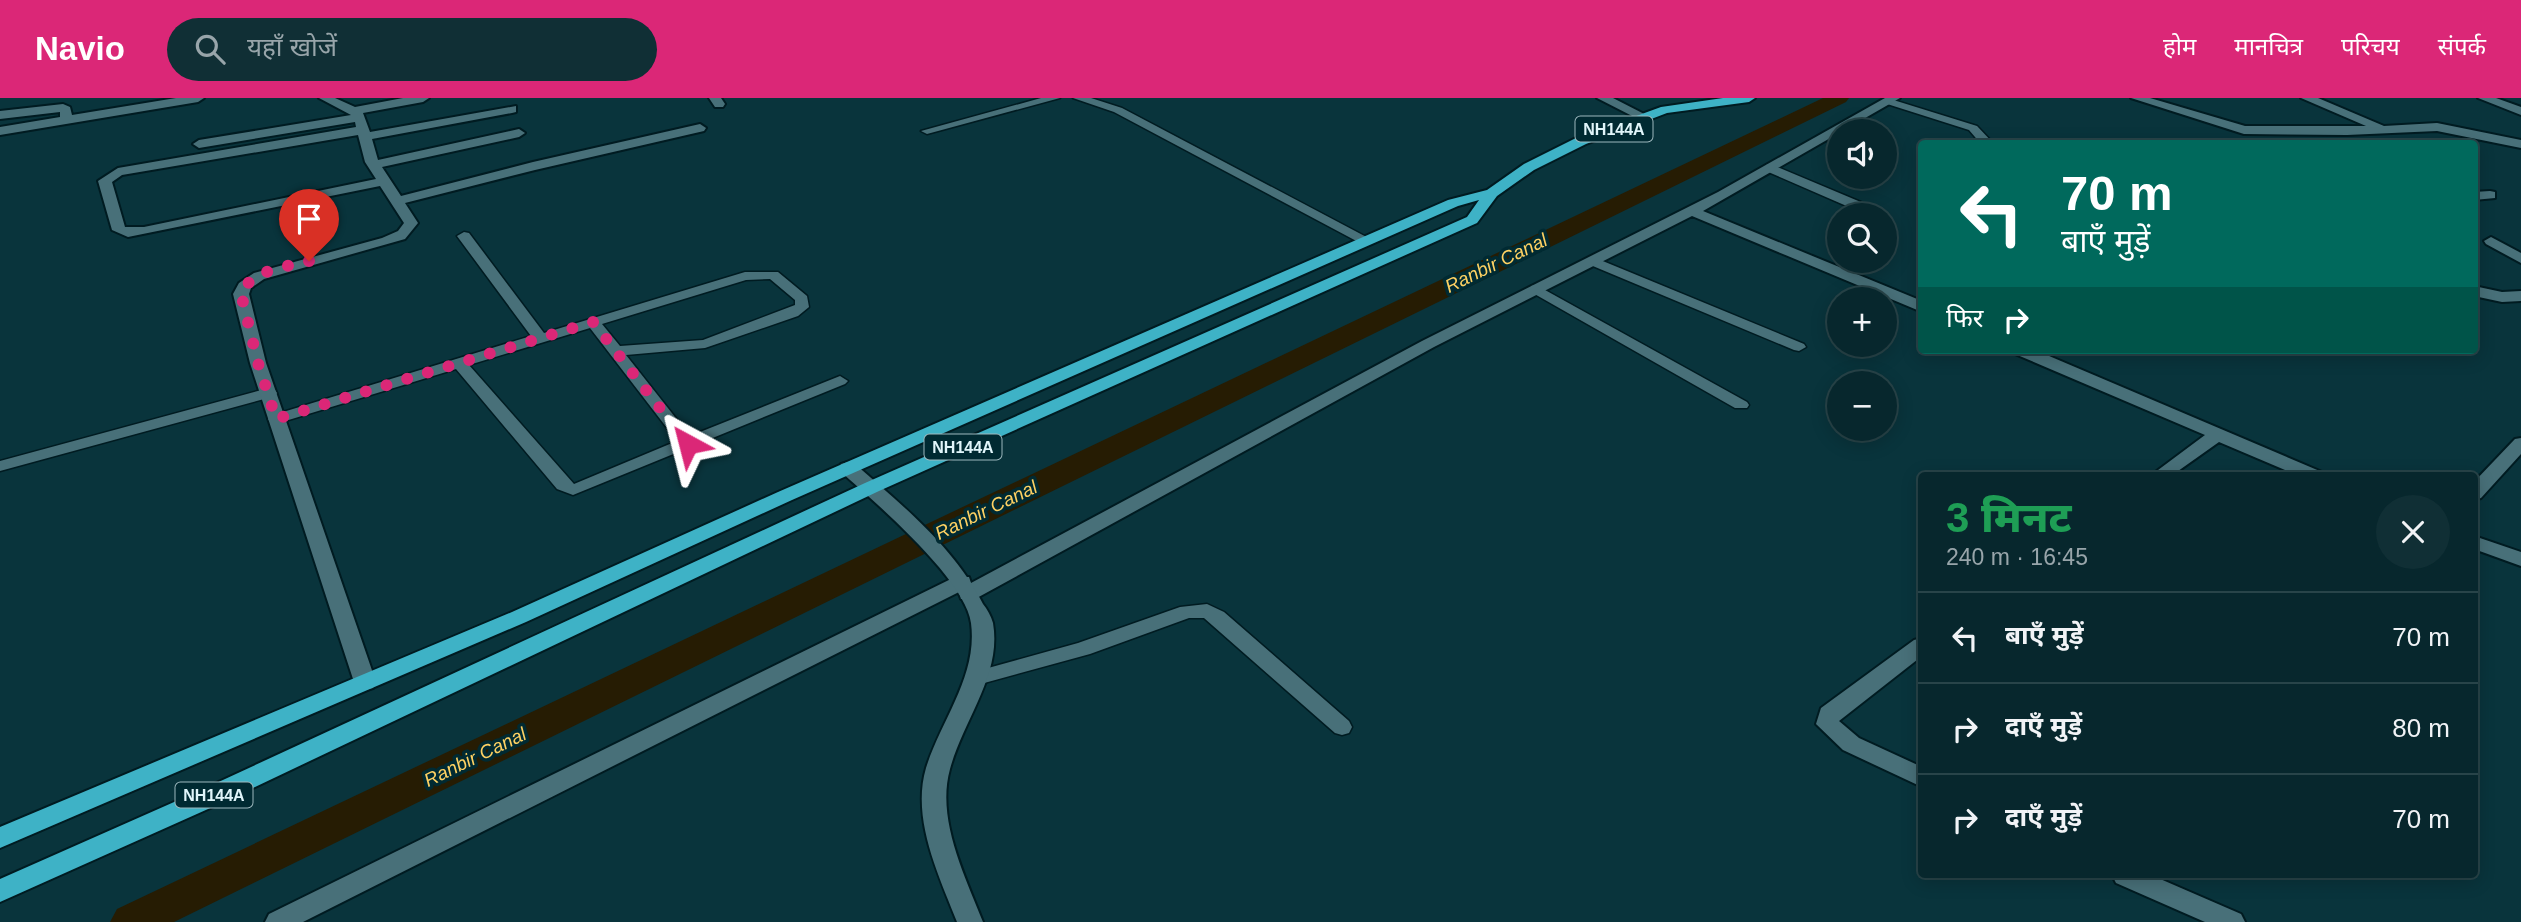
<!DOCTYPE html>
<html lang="hi">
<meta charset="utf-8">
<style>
:root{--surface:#07272d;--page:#102f35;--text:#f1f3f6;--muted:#98a5aa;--line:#284449;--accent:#db2777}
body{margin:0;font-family:Arial,"Noto Sans Devanagari",sans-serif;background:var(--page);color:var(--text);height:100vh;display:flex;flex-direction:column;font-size:26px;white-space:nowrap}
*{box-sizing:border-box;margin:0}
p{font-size:23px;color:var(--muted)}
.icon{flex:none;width:38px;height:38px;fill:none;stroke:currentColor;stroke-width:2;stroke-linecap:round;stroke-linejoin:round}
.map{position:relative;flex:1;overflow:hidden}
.panel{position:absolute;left:1918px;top:374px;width:560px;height:406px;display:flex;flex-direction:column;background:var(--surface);border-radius:7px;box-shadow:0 4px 18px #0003,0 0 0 2px var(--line)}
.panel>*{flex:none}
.top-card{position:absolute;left:1918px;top:42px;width:560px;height:214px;border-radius:7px;box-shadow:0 4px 18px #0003,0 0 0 2px var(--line);background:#00695c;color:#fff;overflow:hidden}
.tools{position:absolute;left:1827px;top:21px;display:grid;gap:14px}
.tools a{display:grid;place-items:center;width:70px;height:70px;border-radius:50%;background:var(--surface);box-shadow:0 4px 18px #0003,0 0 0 2px var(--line);font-size:35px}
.pin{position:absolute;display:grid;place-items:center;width:60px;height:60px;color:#fff;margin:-72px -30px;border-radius:50% 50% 50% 0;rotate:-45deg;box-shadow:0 0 7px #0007}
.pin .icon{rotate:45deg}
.me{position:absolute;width:77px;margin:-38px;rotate:322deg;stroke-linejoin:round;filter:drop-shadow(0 0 5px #0008)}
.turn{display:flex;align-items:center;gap:24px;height:147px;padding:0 28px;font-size:32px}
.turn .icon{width:91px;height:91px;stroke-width:2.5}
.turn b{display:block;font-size:49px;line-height:60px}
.then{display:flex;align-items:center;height:66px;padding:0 28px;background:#0003;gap:14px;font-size:26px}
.round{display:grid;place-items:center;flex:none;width:74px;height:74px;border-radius:37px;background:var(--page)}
.headline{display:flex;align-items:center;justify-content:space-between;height:119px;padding:0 28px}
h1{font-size:42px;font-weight:800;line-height:52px;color:#1e9e55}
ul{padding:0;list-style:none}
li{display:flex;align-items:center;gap:21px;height:91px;padding:0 28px;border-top:2px solid var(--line)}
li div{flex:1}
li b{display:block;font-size:26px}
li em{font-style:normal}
header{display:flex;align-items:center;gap:42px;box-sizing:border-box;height:98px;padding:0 35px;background:var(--accent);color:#fff}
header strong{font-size:33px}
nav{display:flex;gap:38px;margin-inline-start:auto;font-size:24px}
.search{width:490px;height:63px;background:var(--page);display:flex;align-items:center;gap:18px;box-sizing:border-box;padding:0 24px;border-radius:38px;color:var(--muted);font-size:26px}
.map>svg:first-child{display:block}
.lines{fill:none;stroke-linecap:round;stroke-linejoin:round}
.canal{fill:#261c03;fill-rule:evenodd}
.service-casing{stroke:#001b21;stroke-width:3}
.minor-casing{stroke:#001b21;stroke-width:4}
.tertiary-casing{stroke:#001b21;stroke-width:4}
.trunk-casing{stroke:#001b21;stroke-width:4}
.service{fill:#487079;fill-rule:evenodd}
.minor{fill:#487079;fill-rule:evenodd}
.tertiary{fill:#487079;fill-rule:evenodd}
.trunk{fill:#3eb2c6;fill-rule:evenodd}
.route{stroke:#db2777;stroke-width:12;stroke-dasharray:0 21.6}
.labels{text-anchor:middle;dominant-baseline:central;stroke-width:7;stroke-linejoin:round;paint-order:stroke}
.shield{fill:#002a32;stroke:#9db8be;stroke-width:2}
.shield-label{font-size:16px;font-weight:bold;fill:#e0f5fa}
.water-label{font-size:19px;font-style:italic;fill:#fdd163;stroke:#002a32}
</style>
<header>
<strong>Navio</strong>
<div class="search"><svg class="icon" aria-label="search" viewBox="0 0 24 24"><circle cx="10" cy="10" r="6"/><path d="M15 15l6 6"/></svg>यहाँ खोजें</div>
<nav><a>होम</a><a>मानचित्र</a><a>परिचय</a><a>संपर्क</a></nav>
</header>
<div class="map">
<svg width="2521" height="824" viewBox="0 0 2521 824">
<rect width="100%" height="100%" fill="#09343c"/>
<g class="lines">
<path class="canal" d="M1823 0H1849L1846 4 174 824H110L117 811Z"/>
<g class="service-casing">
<path id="service" d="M1041 0H1060L927 36 921 33Z
M1073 0H1091L1122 10 1374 143 1367 147 1362 146 1114 14Z
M1887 0 1977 28 1994 46H1981L1969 32 1884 5 1882 3Z
M1770 66 1875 110 1876 113 1875 116H1865L1766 73V67Z
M464 134 469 135 544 235 745 174H778L807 198 809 209 798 218 705 250 626 257 690 338 840 278 848 283 845 286 573 397 557 391 456 271 282 324H270L268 321 270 318 531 238 457 138ZM770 181 795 202V207L703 242 620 248 602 226 746 182ZM590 230 677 343 574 386 469 267Z
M1593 159 1804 246 1806 249 1799 253 1794 252 1588 166V160Z
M1536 187 1747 304 1749 307 1747 310H1735L1531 194V188Z
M269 290 275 292 277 295 275 298 0 373V363Z
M1207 506 1224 514 1349 623 1352 629 1349 635 1342 637 1335 635 1204 520H1189L1090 556 977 587 970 585 967 580 970 575 1078 545 1180 509Z"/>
</g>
<g class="minor-casing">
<path id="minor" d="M176 0H204L198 4 0 37V29L60 19V14L0 21V13L63 6 70 9 72 17Z
M319 0H335L355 9 403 0H429L423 4 363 15 370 34 516 8V14L512 15 372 41 378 62 519 31 525 35 519 39 382 69 401 98 533 64 700 26 706 30 704 33 535 72 405 105 418 125 405 141 264 181 251 190 249 196 266 265 376 584 373 590 365 592 357 590 354 584 250 265 233 196 239 185 254 175 382 140 398 133 404 125 380 88 128 139 112 132 98 83 118 70 356 29 355 24 199 50 193 46 199 42 351 17ZM358 37 365 64 376 81 144 129H125L112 84 122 77Z
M709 0H721L725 6 723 9H715Z
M1885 0H1900L1703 113 1922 203V214L1692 118 1434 249 975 501H961L959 494 303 824H265L269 816 955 479H969L971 485 1422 243 1718 94Z
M2131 0H2150L2245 28H2366L2301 0H2318L2384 28 2437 25 2521 42V50L2437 33 2347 37 2244 36Z
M2478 0H2496L2521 9V17Z
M2490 93 2495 94V100L2474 102V94Z
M2491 139 2521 155V165L2486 146 2484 143Z
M2474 188 2502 194 2521 193V203L2502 204 2474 198Z
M2013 252H2035L2322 374 2324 378H2299L2219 344 2171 378H2150L2205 337 2015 256Z
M2521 340V356L2481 400 2474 402V384L2515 341Z
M2474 438 2521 454V468L2474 451Z
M1922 540V558L1839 623 1859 640 1922 669V689L1843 652 1816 626 1821 610 1914 542Z
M2112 777H2151L2241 816 2245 824H2205L2116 785Z"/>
</g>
<g class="tertiary-casing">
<path id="tertiary" d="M1597 0H1613L1650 19 1648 22H1640Z
M848 364 855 366C902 407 954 449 983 506 987 511 991 518 993 525 1002 577 963 622 950 671 936 721 965 778 983 824H957C939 778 911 721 926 670 941 622 978 578 971 525 966 482 874 403 841 374L839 370 841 366Z"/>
</g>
<g class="trunk-casing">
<path id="trunk" d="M1723 0H1755L1749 4 1667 15 1586 46 1534 72 1497 98 1477 125 879 393 217 707 0 804V781L199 693 865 385 1467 119 1479 102 1458 108 792 402 526 524 0 750V729L512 514 778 394 1448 102 1487 92 1524 66 1576 40 1661 9Z"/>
</g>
<use href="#service" class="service"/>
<use href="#minor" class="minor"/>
<use href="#tertiary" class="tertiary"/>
<use href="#trunk" class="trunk"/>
</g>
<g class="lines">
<path class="route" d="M309 163C287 169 250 172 241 196L258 265 276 321 593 224 688 346"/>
</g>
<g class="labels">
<g class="shield">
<rect x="1575.5" y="18.5" width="77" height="25" rx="5"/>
<rect x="924.5" y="336.5" width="77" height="25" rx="5"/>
<rect x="175.5" y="684.5" width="77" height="25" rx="5"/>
</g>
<g class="shield-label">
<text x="1614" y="31">NH144A</text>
<text x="963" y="349">NH144A</text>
<text x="214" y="697">NH144A</text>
</g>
<g class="water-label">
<text transform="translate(1496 165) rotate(-26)">Ranbir Canal</text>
<text transform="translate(986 412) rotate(-26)">Ranbir Canal</text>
<text transform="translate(475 659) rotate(-26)">Ranbir Canal</text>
</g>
</g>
</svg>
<div class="tools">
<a><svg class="icon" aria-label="sound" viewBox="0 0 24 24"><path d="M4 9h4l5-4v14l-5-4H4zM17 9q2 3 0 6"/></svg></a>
<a><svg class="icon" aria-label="search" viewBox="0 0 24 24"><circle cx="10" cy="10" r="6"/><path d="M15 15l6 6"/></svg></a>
<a>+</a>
<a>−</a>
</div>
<div class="pin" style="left:309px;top:163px;background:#d93025"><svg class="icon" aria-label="arrive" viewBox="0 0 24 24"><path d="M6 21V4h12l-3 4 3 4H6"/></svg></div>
<svg class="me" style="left:688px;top:346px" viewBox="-20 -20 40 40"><path d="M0-17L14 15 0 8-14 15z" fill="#db2777" stroke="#fff" stroke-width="4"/></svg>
<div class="top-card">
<div class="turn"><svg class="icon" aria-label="left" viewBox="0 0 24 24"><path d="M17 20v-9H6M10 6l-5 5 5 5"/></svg><div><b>70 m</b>बाएँ मुड़ें</div></div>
<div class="then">फिर<svg class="icon" aria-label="right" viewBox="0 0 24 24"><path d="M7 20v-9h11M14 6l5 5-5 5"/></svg></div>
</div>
<section class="panel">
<div class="headline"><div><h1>3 मिनट</h1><p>240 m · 16:45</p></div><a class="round"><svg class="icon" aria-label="close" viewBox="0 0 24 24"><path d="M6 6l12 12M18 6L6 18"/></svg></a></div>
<ul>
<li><svg class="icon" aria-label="left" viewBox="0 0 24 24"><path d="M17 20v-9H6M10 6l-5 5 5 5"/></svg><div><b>बाएँ मुड़ें</b></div><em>70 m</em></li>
<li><svg class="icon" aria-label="right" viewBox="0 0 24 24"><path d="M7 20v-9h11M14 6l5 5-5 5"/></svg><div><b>दाएँ मुड़ें</b></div><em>80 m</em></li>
<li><svg class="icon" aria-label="right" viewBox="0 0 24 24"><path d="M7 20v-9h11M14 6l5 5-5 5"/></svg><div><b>दाएँ मुड़ें</b></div><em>70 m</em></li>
</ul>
</section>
</div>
